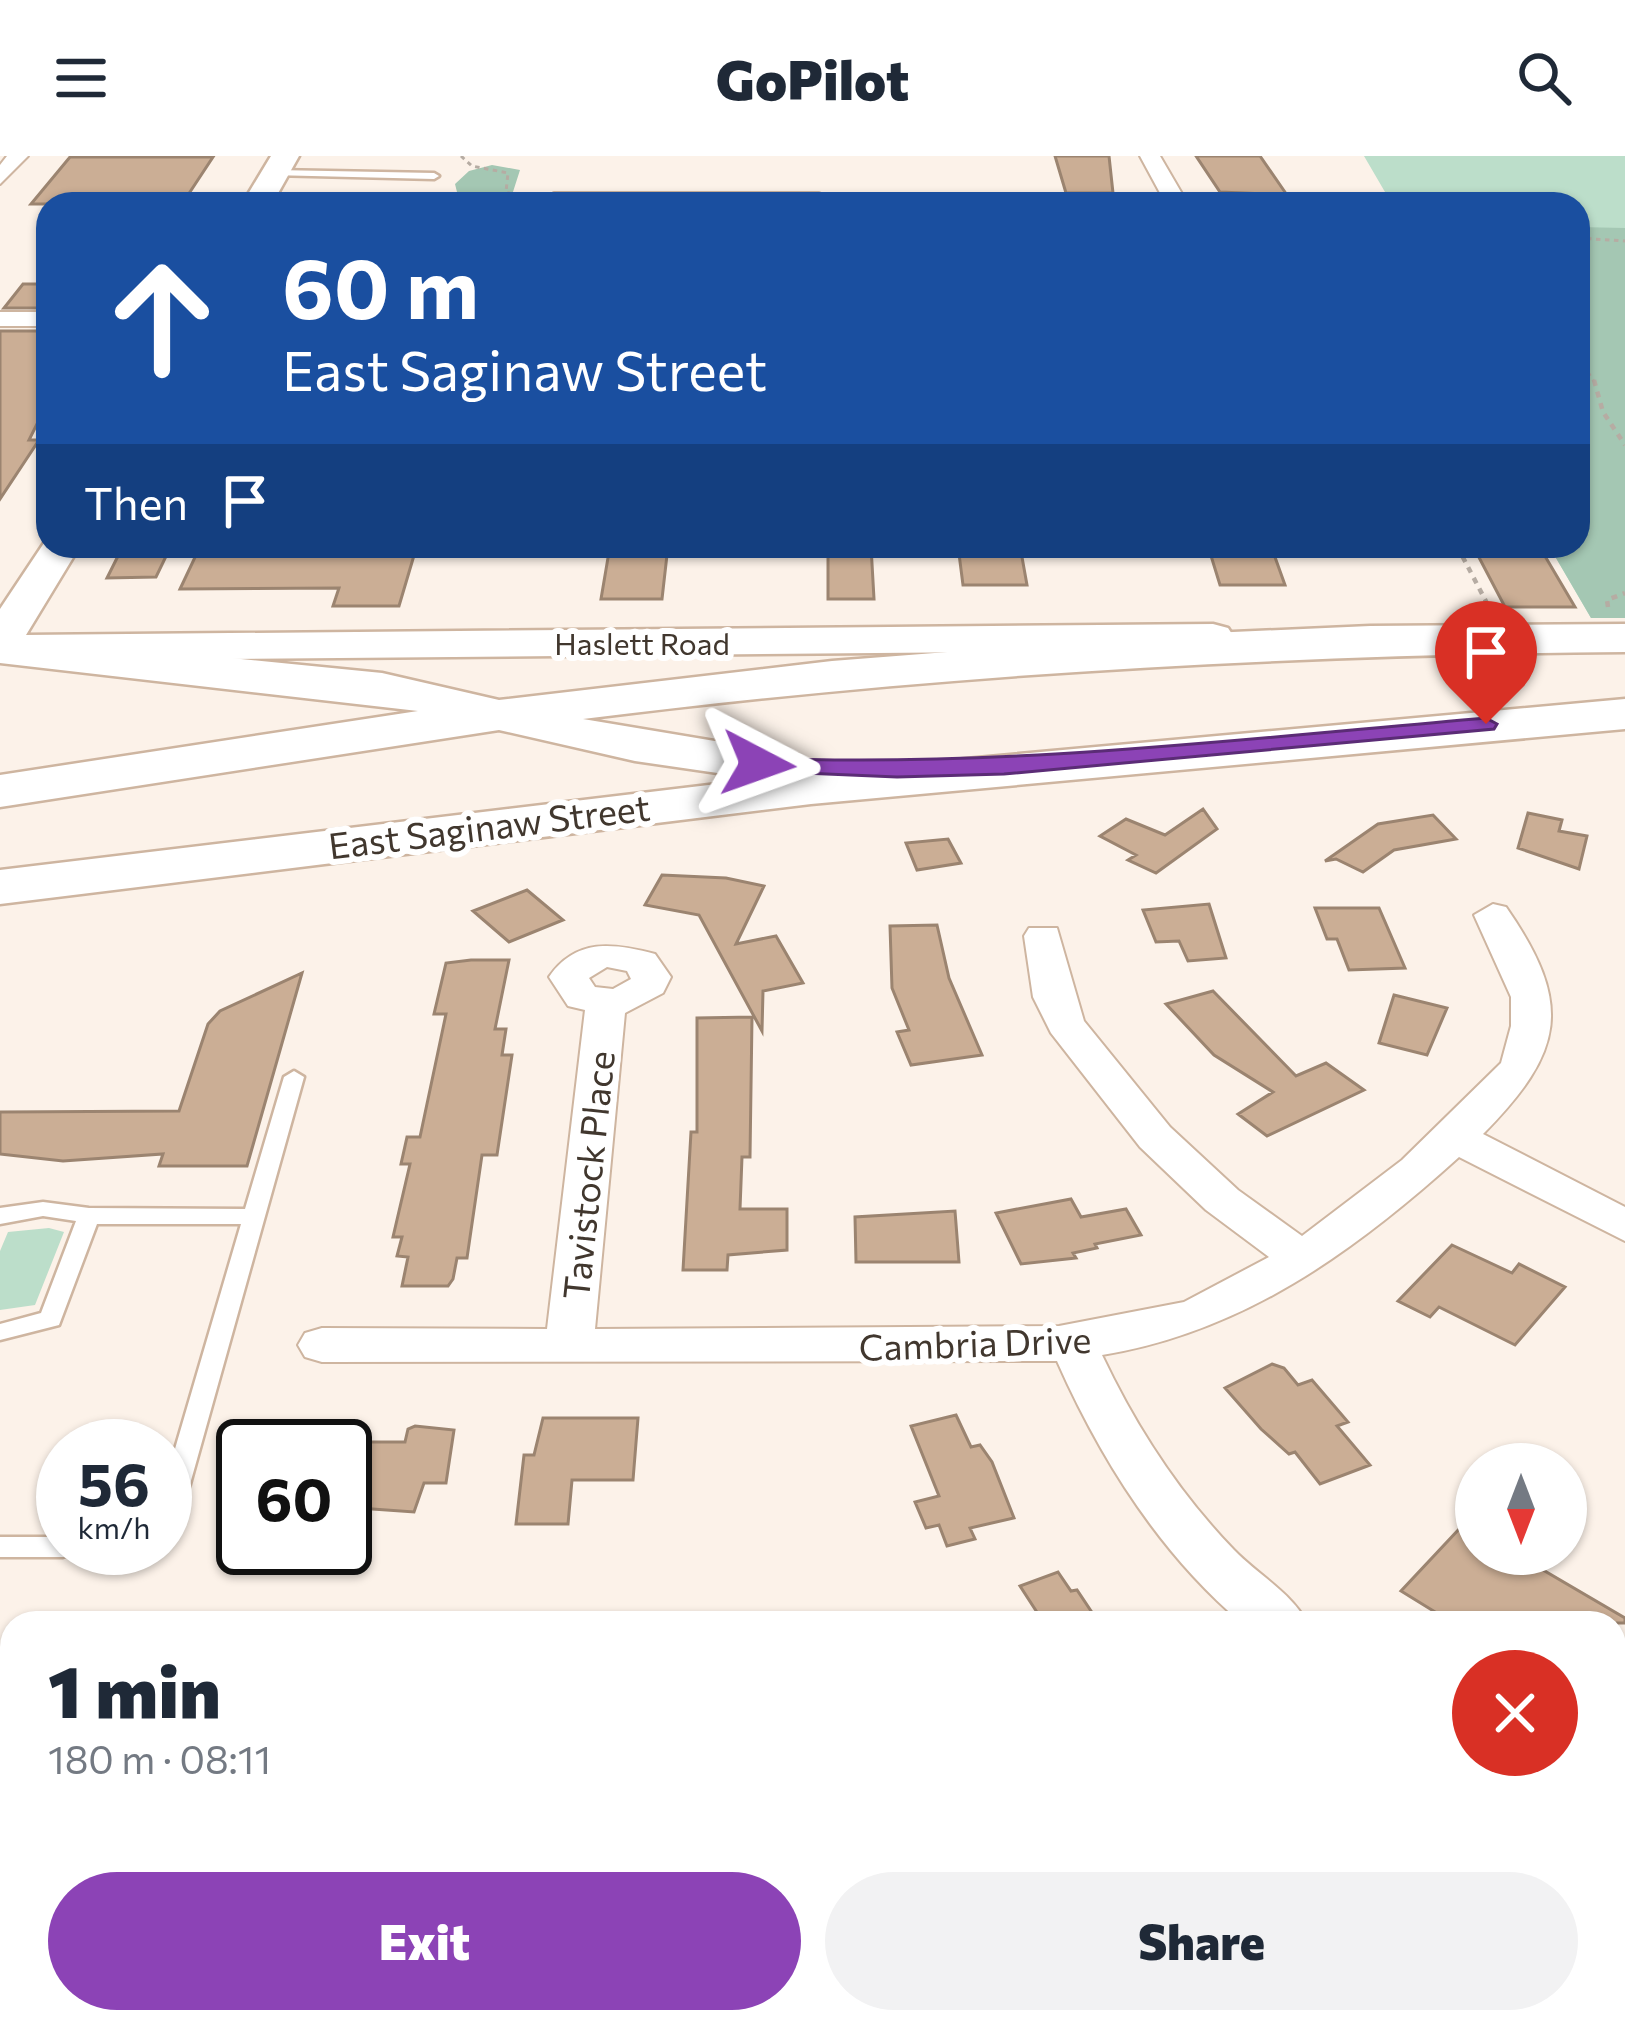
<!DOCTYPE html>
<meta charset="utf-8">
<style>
:root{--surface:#fff;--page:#f2f2f3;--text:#1f2937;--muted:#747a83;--accent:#8c43b6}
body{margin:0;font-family:Commissioner,sans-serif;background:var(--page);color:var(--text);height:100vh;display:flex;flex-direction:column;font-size:45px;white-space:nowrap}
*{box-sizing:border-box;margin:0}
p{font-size:39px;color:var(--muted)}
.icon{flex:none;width:66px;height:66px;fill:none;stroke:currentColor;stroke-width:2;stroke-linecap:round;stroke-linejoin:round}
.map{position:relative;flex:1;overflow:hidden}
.panel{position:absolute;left:0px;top:1455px;width:1626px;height:423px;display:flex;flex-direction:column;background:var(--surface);border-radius:36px 36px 0 0;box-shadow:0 3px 9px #0004}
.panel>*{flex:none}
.top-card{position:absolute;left:36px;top:36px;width:1554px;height:366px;border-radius:36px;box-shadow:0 3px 9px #0004;background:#1a4fa0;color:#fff;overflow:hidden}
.needle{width:78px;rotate:180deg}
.buttons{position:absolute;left:1455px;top:1287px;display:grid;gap:24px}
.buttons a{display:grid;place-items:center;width:132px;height:132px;border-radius:50%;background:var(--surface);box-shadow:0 3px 9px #0004;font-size:60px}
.speed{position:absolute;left:36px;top:1263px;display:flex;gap:24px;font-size:60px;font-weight:700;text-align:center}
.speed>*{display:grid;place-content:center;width:156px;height:156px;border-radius:50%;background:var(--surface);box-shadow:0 3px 9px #0004;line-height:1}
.speed small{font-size:30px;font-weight:400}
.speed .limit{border:6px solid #111;border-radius:18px;background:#fff;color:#111}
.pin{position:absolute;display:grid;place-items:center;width:102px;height:102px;color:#fff;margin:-123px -51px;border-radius:50% 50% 50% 0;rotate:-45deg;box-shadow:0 0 12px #0007}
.pin .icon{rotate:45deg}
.me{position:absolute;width:132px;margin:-66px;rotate:94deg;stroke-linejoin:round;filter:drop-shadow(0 0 9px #0008)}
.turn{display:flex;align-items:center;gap:42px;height:252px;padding:0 48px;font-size:54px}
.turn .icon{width:156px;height:156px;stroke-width:2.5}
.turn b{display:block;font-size:84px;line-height:102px}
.then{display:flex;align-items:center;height:114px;padding:0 48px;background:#0003;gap:24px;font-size:45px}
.round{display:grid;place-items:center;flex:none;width:126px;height:126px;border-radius:63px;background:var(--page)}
.headline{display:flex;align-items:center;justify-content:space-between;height:204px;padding:0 48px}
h1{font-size:72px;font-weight:800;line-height:90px}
.button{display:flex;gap:24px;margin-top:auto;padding:24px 48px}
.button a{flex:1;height:138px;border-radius:72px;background:var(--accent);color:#fff;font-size:48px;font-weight:800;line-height:138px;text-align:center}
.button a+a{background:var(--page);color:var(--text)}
header{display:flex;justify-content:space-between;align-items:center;height:156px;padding:0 48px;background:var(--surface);font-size:54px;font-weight:800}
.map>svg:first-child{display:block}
.green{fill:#bcdeca}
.forest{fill:#a4c7b3}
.building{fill:#cbae95;stroke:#9b8470;stroke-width:3}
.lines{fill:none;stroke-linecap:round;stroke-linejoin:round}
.lane-casing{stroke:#ceb5a0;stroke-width:5}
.street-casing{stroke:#ceb5a0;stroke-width:4}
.secondary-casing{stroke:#ceb5a0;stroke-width:5}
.primary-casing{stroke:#ceb5a0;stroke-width:5}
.path-far1{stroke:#b6aca3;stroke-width:3;stroke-dasharray:4.5 4.5;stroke-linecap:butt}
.path{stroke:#b6aca3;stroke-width:4.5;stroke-dasharray:6 6;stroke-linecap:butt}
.lane{fill:#fff;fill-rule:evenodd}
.street{fill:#fff;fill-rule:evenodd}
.secondary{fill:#fff;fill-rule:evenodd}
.primary{fill:#fff;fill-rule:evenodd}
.route{fill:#8c43b6;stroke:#5b2c76;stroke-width:3}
.labels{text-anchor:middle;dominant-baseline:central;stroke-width:12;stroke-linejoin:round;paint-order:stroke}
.far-street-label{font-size:30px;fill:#41372e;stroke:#fff}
.street-label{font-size:36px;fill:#41372e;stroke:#fff}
</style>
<header><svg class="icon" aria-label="menu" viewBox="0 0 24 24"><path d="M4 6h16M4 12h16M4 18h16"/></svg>GoPilot<svg class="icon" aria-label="search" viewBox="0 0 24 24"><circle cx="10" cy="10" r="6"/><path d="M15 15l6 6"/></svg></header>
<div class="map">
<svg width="1625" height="1876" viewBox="0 0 1625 1876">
<rect width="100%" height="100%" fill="#fcf2e9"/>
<path class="green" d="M1364 0H1625V462H1591L1549 390H1578V48H1392Z
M49 1072 64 1076 35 1149 0 1154V1095L8 1076Z"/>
<path class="forest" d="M492 9 520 14 512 39 535 40 533 48H436L458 40 455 28 469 15Z
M1578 71 1625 72V462H1591L1549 390H1578Z"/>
<path class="building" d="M1055 0H1109L1113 37H1066Z
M1196 0H1260L1287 39 1220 36Z
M70 1H213L182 48H31Z
M23 128H48V152H4Z
M0 175H48V246L29 284H39L0 343Z
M123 390H171L156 421 107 422Z
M610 390H668L662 443H601Z
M828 390H871L874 443H828Z
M958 390H1020L1027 429H963Z
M1208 390H1271L1285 429H1220Z
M1473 390H1539L1575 451H1505Z
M415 396 399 450H333L339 432 180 433 197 397Z
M1203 653 1217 673 1156 717 1128 704 1136 699 1100 680 1126 663 1165 679Z
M1528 657 1562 664 1559 675 1587 680 1579 713 1518 692Z
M1433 659 1456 683 1394 694 1363 716 1336 703 1325 705 1378 668Z
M948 683 961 707 917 714 906 687Z
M662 719 726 722 764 730 736 788 776 780 803 827 763 835 762 875 699 759 645 749Z
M527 734 563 764 509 786 473 755Z
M1209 748 1226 802 1188 805 1179 785 1156 786 1143 754Z
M1315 752H1379L1405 812 1349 814 1337 783H1327Z
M937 769 949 822 982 899 911 909 897 876 909 874 892 832 890 770Z
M471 804H509L495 873H506L502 899H512L497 999H482L467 1102H457L453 1123 448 1130H402L408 1101 397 1100 402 1081H393L410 1008H401L407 981H420L446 858H434L446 807Z
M302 817 247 1010H159L163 998 63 1005 0 998V956L179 955 208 868 220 855Z
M1213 835 1296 920 1326 907 1364 934 1267 980 1238 958 1273 936 1214 899 1166 848Z
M1394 839 1447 852 1427 899 1379 887Z
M752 861 750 1001H742L740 1053H787V1094L728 1099 727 1114H683L691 976H697V862Z
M1071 1043 1081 1061 1126 1053 1141 1079 1095 1088 1097 1092 1073 1097 1076 1102 1021 1108 996 1057Z
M955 1055 959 1106H856L855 1061Z
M1452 1089 1512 1117 1519 1108 1565 1131 1515 1189 1439 1151 1430 1161 1398 1145Z
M1272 1208 1284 1212 1298 1229 1312 1224 1348 1266 1337 1270 1370 1309 1320 1328 1295 1296 1289 1298 1261 1273 1225 1232Z
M956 1259 971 1291 980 1289 992 1306 1014 1362 970 1372 975 1383 947 1390 939 1369 926 1372 915 1346 939 1340 911 1270Z
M543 1262H638L633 1324H572L568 1368H516L524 1299H534Z
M415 1270 454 1274 446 1327H424L414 1356 345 1351V1286H405L408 1273Z
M1476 1355V1398H1548L1538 1411 1625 1462V1467H1453L1401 1435Z
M1058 1416 1071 1435 1077 1434 1099 1467H1044L1020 1430Z"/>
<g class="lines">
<g class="lane-casing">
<path id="lane" d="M275 14 434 17 439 20 434 23 271 19Z
M294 915 304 921 178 1371 174 1378 165 1381V1327L241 1068H97L59 1169 0 1184V1168L41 1157 76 1065 43 1060 0 1068V1052L43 1046 89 1052 245 1053 284 921Z
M0 1381H63V1392H76L72 1398 63 1401H0Z
M0 1515H12V1539H0Z"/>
</g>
<g class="street-casing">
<path id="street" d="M7 0H28L0 28V9Z
M1140 0H1160L1188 48H1166Z
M554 37H819L841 48H536Z
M0 156H48V170H0Z
M1493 748 1506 751C1574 849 1564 896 1483 978L1625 1051V1085L1459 1001C1355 1095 1244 1176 1102 1199 1136 1271 1179 1337 1234 1394 1257 1418 1292 1437 1307 1467H1242C1160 1398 1100 1302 1057 1205L322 1206 305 1201 298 1189 305 1177 322 1172 547 1173 585 854 568 850 549 821C576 782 613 787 655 798L671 821 663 837 625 857 595 1173 1059 1170 1184 1146 1269 1101 1206 1054 1140 991 1051 877 1033 841 1024 780 1029 772H1057L1084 865 1170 971 1238 1034 1302 1080 1402 1004 1501 907 1511 870V841L1474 759ZM607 811 627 815 631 823 613 833 595 831 589 822Z
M1614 1669 1625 1674V1730L1614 1726Z"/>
</g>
<g class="secondary-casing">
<path id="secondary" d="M271 0H299L272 48H242Z
M48 381V390H80L26 479 1213 468 1228 472 1234 481 1228 490 1213 494 0 505V453Z"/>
</g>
<g class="primary-casing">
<path id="primary" d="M1625 468V496C1276 499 930 519 583 563L798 599 806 610 800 618 1625 543V573L811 648 0 748V714L759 623 635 605 499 574 0 651V619L418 555 0 507V479L382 517 499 544 832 505 1166 479 1370 470Z"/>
</g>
<path class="path-far1" d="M461 0 472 10 508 17 506 36 526 43
M1578 82 1625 85
M1578 201 1595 227"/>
<path class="path" d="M1594 224 1603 256 1625 289
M1457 390 1490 453
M1608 451 1607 444 1625 437"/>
<use href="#lane" class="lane"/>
<use href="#street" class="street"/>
<use href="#secondary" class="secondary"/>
<use href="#primary" class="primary"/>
</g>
<path class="route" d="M1486 562 1497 568 1494 573 1004 618 897 621 758 615 747 608 758 602C1002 612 1243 583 1486 562Z"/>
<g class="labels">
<g class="far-street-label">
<text x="642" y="486">Haslett Road</text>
</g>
<g class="street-label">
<text transform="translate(489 669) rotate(-7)">East Saginaw Street</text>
<text transform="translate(587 1019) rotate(-84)">Tavistock Place</text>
<text transform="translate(975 1186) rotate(-2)">Cambria Drive</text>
</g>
</g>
</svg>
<div class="buttons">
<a><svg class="needle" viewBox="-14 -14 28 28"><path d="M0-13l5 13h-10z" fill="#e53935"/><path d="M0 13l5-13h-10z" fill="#747a83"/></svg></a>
</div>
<div class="speed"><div>56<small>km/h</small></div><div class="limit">60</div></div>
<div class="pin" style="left:1486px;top:568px;background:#d93025"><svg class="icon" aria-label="arrive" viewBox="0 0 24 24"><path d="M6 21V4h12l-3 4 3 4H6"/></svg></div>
<svg class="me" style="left:758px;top:608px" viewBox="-20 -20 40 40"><path d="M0-17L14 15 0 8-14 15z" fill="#8c43b6" stroke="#fff" stroke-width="4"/></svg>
<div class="top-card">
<div class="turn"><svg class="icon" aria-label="ahead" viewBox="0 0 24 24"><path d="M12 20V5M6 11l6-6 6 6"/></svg><div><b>60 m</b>East Saginaw Street</div></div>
<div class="then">Then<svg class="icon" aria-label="arrive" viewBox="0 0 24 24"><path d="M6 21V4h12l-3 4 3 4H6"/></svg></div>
</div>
<section class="panel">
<div class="headline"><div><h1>1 min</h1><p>180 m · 08:11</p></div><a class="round" style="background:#d93025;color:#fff"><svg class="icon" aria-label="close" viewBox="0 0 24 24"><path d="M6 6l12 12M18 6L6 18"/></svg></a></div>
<div class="button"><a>Exit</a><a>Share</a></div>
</section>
</div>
